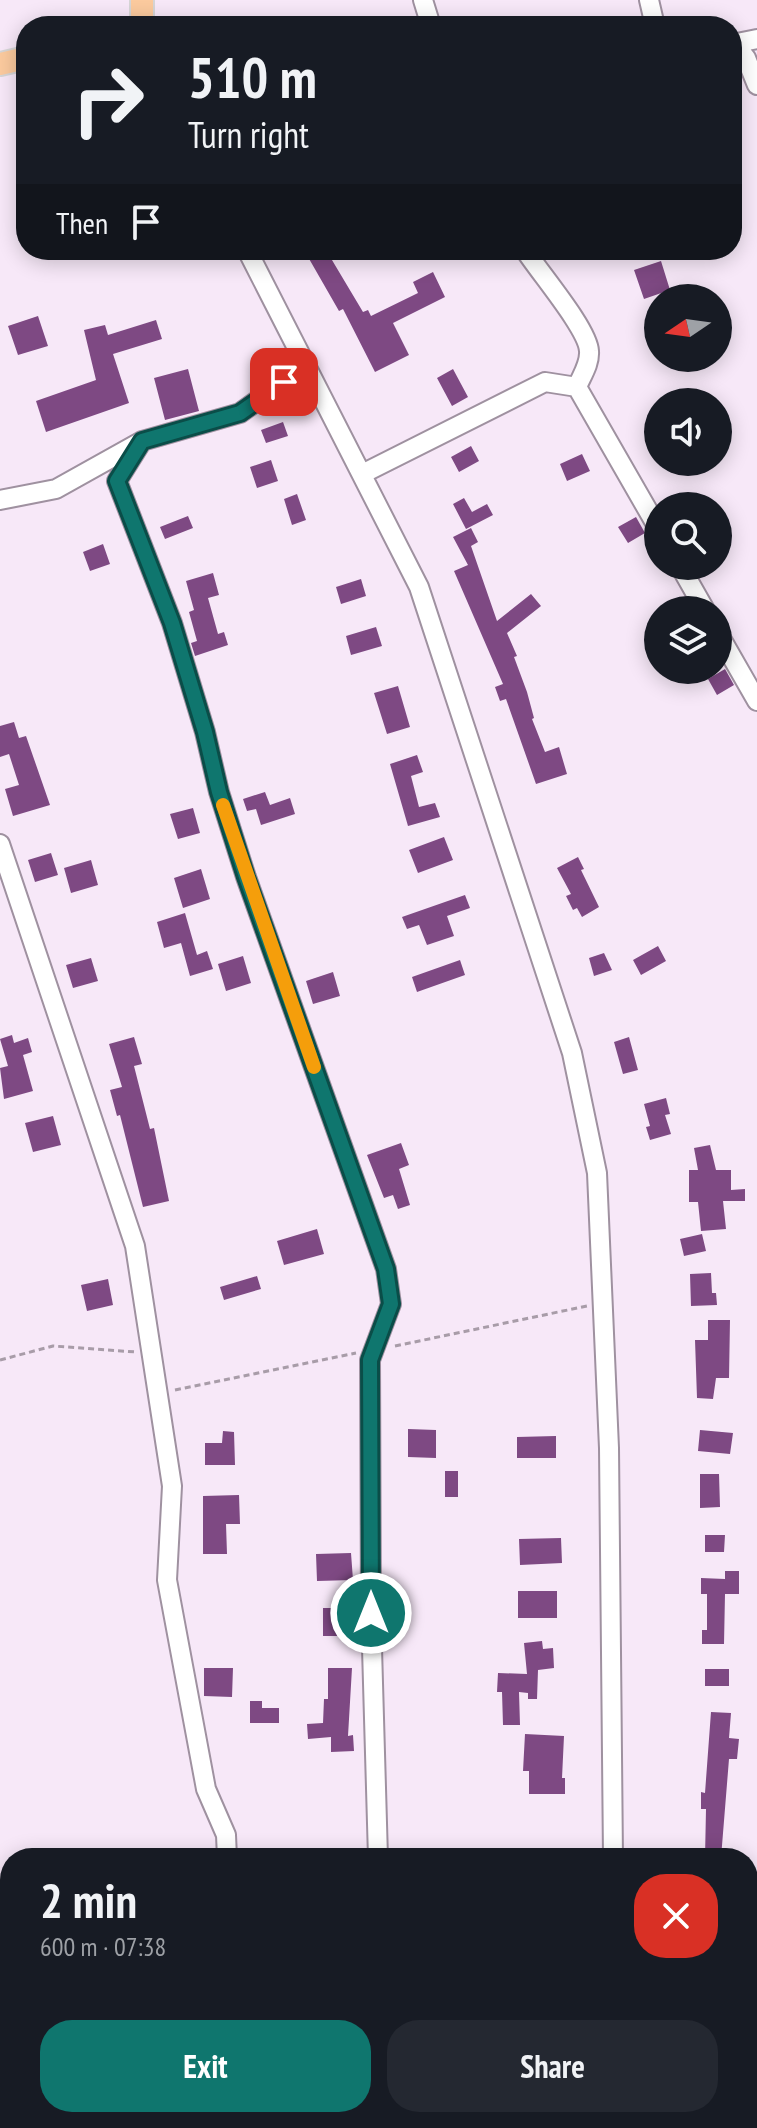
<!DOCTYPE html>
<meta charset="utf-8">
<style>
:root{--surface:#171b24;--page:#242831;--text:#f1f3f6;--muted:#9ea1a6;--accent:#0f766e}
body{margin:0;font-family:"PT Sans Narrow",sans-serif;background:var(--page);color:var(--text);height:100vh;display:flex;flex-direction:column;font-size:30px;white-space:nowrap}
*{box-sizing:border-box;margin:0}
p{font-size:26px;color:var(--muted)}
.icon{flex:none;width:44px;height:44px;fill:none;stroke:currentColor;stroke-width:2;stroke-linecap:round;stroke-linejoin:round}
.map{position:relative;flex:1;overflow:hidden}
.panel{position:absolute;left:0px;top:1848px;width:758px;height:280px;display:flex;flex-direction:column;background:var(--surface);border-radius:32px 32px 0 0;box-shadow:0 4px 20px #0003}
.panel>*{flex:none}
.guide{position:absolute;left:16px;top:16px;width:726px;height:244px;border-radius:32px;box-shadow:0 4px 20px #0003;background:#171b24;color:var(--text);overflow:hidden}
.needle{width:52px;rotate:257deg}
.controls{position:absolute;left:644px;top:284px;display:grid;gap:16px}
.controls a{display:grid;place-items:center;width:88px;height:88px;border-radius:50%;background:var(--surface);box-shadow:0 4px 20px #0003;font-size:40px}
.pin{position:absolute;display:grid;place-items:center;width:68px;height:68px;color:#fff;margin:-34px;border-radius:16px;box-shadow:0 4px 12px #0006}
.me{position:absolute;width:88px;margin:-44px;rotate:0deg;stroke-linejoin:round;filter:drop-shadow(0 0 6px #0008)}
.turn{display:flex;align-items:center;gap:28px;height:168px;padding:0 40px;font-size:36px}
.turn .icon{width:104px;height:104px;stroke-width:2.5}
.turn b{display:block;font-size:56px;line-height:68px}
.then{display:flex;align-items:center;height:76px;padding:0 40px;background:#0003;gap:16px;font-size:30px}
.round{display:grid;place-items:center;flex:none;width:84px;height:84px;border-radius:32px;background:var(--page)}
.summary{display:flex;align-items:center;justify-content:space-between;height:136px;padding:0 40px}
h1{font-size:48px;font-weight:700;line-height:60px}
.button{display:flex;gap:16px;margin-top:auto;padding:16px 40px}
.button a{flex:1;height:92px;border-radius:32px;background:var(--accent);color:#fff;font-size:32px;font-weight:700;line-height:92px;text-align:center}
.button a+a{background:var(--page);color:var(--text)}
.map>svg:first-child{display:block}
.building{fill:#7e4983}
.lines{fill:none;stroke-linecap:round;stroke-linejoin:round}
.minor-casing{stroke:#9f91a0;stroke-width:22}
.major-casing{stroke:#d6d5d6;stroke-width:26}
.path{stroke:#a89ca8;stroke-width:3;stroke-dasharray:6 4;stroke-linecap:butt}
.minor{stroke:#fff;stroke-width:18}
.major{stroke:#fbca9e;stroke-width:22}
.route-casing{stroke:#0a4d48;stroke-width:20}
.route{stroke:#0f766e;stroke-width:14}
.slow{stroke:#f59e0b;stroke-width:14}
</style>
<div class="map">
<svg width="757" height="2128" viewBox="0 0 757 2128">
<rect width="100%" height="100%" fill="#f7e8f8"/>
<path class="building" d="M304 250H326L363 312 368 310 371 316 418 293 413 282 433 272 445 297 393 323 409 355 375 372 343 309 339 311Z
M661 261 670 290 644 299 634 270Z
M38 316 48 346 18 355 8 326Z
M156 320 162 339 113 354 129 403 46 432 36 401 96 380 84 330 105 325 108 335Z
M188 369 199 411 165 420 154 378Z
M453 369 468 397 452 406 437 378Z
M283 422 288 436 266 443 261 430Z
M471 446 479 461 459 472 451 457Z
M582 454 590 471 567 481 560 464Z
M271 460 278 481 257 488 250 467Z
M297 494 306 520 292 525 284 499Z
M464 498 472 512 487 504 493 515 466 529 453 504Z
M188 516 193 528 165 539 160 527Z
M636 517 645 533 628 543 618 527Z
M471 528 478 542 471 546 497 621 531 594 541 606 507 633 517 656 514 657 527 692 534 718 532 719 545 752 559 747 567 774 536 784 506 699 500 701 495 687 503 684 454 571 468 565 453 537Z
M103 544 110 564 90 571 83 552Z
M213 573 219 595 208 598 218 634 224 632 228 645 195 656 191 643 197 641 189 612 194 610 186 581Z
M361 579 366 596 341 604 336 587Z
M376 627 382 646 351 655 346 636Z
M725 669 734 685 717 695 708 679Z
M398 686 410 727 387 734 374 693Z
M14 722 19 738 26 736 50 805 13 816 5 789 19 785 9 754 0 757V726Z
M417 755 423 772 411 776 419 807 435 803 440 817 408 826 390 764Z
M265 792 270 805 290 798 295 814 261 825 256 809 247 811 243 799Z
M193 808 200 833 178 839 170 814Z
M444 837 453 860 418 873 409 850Z
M51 853 58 875 35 882 28 860Z
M578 857 584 869 581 870 599 907 582 917 577 908 573 910 566 896 571 894 557 868Z
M91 860 98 885 71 893 64 868Z
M201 869 210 899 183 908 174 878Z
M465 895 470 908 447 916 454 936 427 945 419 925 407 929 402 917Z
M185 913 197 955 207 951 213 969 190 976 181 943 164 948 157 922Z
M658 946 666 961 641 975 633 960Z
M604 953 612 970 594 976 589 958Z
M243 956 251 983 226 991 218 964Z
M91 958 98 981 73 988 66 965Z
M460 960 465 975 417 992 412 977Z
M333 972 340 996 313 1004 306 981Z
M12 1035 14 1043 28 1038 32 1052 23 1055 33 1091 4 1099 0 1068 8 1066 0 1039Z
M134 1037 142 1064 134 1066 150 1129 154 1128 169 1201 143 1207 120 1115 117 1116 110 1090 122 1087 109 1044Z
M629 1037 638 1070 623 1074 614 1042Z
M666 1098 670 1114 665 1115 671 1134 650 1140 646 1127 650 1126 644 1104Z
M53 1116 61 1145 33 1152 25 1123Z
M401 1143 409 1165 399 1169 410 1205 398 1209 393 1195 384 1198 367 1155Z
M710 1145 716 1170H731V1190L745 1189V1201H723L726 1229 701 1231 698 1202H689V1170H698L694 1148Z
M317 1229 324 1254 284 1265 277 1241Z
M702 1234 706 1251 684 1256 680 1239Z
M711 1273 712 1293H716L717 1305 691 1306 690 1274Z
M257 1276 261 1289 224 1300 220 1287Z
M108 1279 113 1305 87 1311 81 1285Z
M708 1320H730L729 1378H716L713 1399 697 1398 695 1340H708Z
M408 1429 436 1430V1458L408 1457Z
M700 1430 733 1433 730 1454 698 1451Z
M223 1431 234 1432 235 1465H205V1443H222Z
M556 1436V1458H517V1437Z
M445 1471H458V1497H445Z
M700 1474H719L720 1507 700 1508Z
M239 1495 240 1524H226L227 1554H203V1496Z
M705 1535H725L724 1552H705Z
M561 1538 562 1563 520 1565 519 1539Z
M351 1553 353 1580 317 1581 316 1554Z
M725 1571H739V1594H725L724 1644H702V1630H707V1594H701V1578L725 1579Z
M518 1591H557V1618H518Z
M323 1608H352V1636H323Z
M542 1641 543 1649 553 1648 554 1668 538 1670 537 1699H528V1693L519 1692 520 1725H503L502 1692H497L498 1673 527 1674 524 1643Z
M204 1668H233L232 1697 204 1696Z
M328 1668H352L348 1736 353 1735 354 1751 331 1752V1737L308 1739 307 1724 323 1723 324 1699H328Z
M705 1669H729V1686H705Z
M250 1701H262V1708H279V1723H250Z
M711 1712 731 1713 729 1738 739 1739 737 1759H729L721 1858H705L706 1809H701V1792L705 1793Z
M525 1734 564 1736 562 1778H565V1794H529V1771H523Z"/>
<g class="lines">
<g class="minor-casing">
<path id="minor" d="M423 0 431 26
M649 0 655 26
M732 44 757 39
M735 44 746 58 757 85
M247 250 419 587 572 1053 597 1173 609 1448 613 1858
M525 250C539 272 588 329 589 351 590 364 582 375 577 387
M577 387 658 528
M142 441 117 481 172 623 205 732 219 792 246 877 386 1269 391 1304 370 1360 371 1613 378 1858
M362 474 545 382 577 387
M0 500 56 489 142 441 240 413 306 366
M680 566 705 610
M718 633 757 701
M0 844 135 1246 172 1486 167 1580 206 1789 226 1835 227 1858
M557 2118 587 2128
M616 2128V2118"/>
</g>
<g class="major-casing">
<path id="major" d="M142 26V0
M0 64 26 58"/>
</g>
<path class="path" d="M395 1346 587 1306
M0 1360 53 1346 136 1352
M175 1390 356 1353"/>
<use href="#minor" class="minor"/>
<use href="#major" class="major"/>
</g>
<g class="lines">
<g class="route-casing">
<path id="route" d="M284 382 240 413 142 441 117 481 172 623 205 732 219 792 246 877 386 1269 391 1304 370 1360 371 1613"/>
</g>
<use href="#route" class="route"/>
<path class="slow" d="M223 805 314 1067"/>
</g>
</svg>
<div class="controls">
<a><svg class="needle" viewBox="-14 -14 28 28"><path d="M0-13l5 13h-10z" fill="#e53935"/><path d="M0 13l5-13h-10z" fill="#9ea1a6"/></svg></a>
<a><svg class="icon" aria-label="sound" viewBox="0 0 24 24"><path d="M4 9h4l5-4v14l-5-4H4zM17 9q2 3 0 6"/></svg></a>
<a><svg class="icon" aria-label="search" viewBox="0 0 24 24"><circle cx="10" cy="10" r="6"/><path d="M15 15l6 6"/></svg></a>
<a><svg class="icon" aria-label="layers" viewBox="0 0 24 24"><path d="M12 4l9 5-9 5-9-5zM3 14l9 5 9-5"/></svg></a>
</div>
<div class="pin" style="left:284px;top:382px;background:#d93025"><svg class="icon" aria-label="arrive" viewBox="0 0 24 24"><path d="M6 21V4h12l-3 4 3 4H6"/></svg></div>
<svg class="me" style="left:371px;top:1613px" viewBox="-20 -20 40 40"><circle r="17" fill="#0f766e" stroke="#fff" stroke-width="3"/><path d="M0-11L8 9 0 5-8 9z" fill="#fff"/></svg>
<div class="guide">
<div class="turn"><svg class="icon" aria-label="right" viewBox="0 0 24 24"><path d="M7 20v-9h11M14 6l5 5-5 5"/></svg><div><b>510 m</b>Turn right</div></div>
<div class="then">Then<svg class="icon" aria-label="arrive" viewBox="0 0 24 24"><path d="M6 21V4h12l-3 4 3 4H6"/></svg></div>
</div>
<section class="panel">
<div class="summary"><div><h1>2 min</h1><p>600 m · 07:38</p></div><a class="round" style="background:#d93025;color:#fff"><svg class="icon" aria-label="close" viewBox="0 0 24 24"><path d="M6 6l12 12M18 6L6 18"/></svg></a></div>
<div class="button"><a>Exit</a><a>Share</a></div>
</section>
</div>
